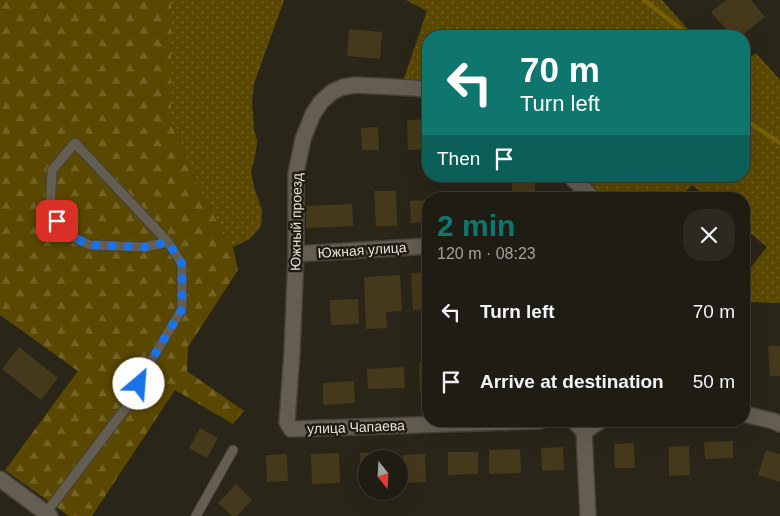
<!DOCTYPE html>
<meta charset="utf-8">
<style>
:root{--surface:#1f1c13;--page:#2c2921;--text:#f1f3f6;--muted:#a1a1a0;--line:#3c3a33;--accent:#0f766e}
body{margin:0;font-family:Arial,sans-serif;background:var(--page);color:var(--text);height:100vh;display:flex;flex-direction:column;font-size:19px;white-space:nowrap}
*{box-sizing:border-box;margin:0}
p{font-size:16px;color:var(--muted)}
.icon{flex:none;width:28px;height:28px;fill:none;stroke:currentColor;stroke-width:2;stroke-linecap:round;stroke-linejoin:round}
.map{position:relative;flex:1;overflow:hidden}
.details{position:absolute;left:422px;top:192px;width:328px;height:235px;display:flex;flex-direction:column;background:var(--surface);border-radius:20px;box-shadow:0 5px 20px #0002,0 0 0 1px var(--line)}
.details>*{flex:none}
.top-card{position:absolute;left:422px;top:30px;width:328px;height:152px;border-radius:20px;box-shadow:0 5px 20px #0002,0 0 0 1px var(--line);background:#0f766e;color:#fff;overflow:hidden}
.needle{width:32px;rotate:162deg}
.fabs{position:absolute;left:358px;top:450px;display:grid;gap:10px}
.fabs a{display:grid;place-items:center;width:50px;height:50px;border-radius:50%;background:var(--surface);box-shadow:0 5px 20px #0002,0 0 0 1px var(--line);font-size:25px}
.pin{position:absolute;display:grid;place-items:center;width:42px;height:42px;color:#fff;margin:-21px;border-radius:10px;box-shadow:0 2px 8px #0006}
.me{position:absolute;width:55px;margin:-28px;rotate:27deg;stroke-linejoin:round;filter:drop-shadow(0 0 4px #0008)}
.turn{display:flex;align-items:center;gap:18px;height:105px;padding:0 15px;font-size:22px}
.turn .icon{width:65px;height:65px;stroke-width:2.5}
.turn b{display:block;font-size:35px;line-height:42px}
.then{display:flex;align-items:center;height:48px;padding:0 15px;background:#0003;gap:10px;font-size:19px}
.round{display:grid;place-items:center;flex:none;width:52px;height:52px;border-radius:20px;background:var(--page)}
.overview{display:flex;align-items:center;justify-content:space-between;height:85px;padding:0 15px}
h1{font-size:30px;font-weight:700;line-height:38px;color:var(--accent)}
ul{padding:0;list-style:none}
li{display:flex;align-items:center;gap:15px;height:70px;padding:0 15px}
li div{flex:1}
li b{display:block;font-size:19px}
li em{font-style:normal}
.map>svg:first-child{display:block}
.grass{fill:url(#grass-dots)}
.forest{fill:url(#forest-firs)}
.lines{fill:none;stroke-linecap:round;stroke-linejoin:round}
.stream{stroke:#765f07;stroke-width:4.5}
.building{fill:#44391a}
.lane-casing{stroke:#444137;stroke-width:11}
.street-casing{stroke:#444137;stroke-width:18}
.lane{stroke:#635e51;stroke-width:9}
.street{stroke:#635e51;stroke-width:15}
.route{stroke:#1a73e8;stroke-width:9;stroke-dasharray:0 16.2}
.labels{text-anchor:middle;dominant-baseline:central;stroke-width:5;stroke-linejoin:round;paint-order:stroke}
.street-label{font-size:14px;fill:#e4e1d9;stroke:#201c10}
</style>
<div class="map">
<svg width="780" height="516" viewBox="0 0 780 516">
<defs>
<pattern id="grass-dots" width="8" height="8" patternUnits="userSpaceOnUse" patternTransform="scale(1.25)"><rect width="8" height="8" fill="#5b4800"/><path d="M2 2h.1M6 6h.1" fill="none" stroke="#726225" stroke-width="1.8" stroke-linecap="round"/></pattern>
<pattern id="forest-firs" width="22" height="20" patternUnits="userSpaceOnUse" patternTransform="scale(1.25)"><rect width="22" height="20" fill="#5b4800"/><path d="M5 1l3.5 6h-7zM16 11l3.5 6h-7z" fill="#726225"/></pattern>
</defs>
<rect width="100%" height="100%" fill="#292519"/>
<path class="grass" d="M171 0H284L254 84 252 101 254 130 257 140 256 152 251 171 254 187 262 210 261 226 250 239 233 247 200 192 171 121Z
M406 0H662L694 36H429V91L401 87 427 11Z
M756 53 780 80V303L744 302V276L767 247 744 228V199H709L692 185 678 199H608L578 176H744V62Z"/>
<path class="forest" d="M0 0H171V121L200 192 233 247 238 270 188 347 187 371 244 411 233 424 175 390 92 516H69L5 470 78 371 0 315Z"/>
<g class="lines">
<path class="stream" d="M644 0 682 30 688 36
M744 119 780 143"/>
</g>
<path class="building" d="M726 0H751L765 17 741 36H732L711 12Z
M349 29 382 32 380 59 347 56Z
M428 119 429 149 408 150 407 120Z
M378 127 379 150H362L361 128Z
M535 181V199H512V182Z
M374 191H396L397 226H376Z
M429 200V222L411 223 410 201Z
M352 204 353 226 306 228V206Z
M429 272V309L413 310 411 273Z
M400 275 402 311 386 312 387 328 366 329 364 277Z
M358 299 359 324 331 325 330 300Z
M768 346H780V376H770Z
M19 347 58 378 41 400 2 369Z
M429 362V391H420L419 363Z
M404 367 405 388 368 389 367 369Z
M354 381 355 403 323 405V383Z
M200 428 218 438 207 458 189 448Z
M733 441V458L705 459 704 442Z
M634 443 635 468H615L614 444Z
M689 446 690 475 669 476V447Z
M563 447 564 470 542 471 541 448Z
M520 449 521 473 489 474V450Z
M766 450 780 454V482L758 475Z
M383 452V459H366V477H361L360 453Z
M448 452H478V474L448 475Z
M339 453 340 483 312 484 311 454Z
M287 454 288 481 267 482 266 455Z
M425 454 426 482 403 483V455Z
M236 484 252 500 237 516H232L218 503Z"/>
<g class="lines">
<g class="lane-casing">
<path id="lane" d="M46 513 134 397 145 371 182 309V264L168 242 75 143 52 170 50 210 64 233 90 245 145 247 168 242
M196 516 233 450"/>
</g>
<g class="street-casing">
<path id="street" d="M429 91 415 88 355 85 343 87 332 92 321 102 313 114 303 139 296 173V254L292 352 287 422 291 429 540 421
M570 176 594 199
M296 254 429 246
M744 414 773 421 780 424
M574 421 584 432 600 421
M584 432 588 516
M0 479 50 516"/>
</g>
<use href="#lane" class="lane"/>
<use href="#street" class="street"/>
</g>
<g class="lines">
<path class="route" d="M57 221 64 233 90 245 145 247 168 242 182 264V309L145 371 139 384"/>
</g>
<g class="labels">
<g class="street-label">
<text transform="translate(296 222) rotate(-89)">Южный проезд</text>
<text transform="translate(362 250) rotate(-4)">Южная улица</text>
<text transform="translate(356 427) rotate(-2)">улица Чапаева</text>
</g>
</g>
</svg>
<div class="fabs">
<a><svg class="needle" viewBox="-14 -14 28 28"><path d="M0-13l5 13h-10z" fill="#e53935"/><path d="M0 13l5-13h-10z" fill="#a1a1a0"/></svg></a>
</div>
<div class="pin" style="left:57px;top:221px;background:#d93025"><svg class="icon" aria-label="arrive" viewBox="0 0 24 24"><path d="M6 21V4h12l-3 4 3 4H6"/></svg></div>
<svg class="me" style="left:139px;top:384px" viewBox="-20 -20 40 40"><circle r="19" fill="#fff"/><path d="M0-13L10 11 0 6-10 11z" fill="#1a73e8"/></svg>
<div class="top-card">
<div class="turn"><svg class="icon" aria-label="left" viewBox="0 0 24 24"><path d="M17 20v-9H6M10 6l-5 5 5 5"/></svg><div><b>70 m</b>Turn left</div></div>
<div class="then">Then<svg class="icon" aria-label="arrive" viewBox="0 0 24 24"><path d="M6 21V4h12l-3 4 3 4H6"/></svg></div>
</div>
<section class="details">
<div class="overview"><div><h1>2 min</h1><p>120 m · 08:23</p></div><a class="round"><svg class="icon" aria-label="close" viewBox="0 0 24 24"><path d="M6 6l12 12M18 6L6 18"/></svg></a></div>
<ul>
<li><svg class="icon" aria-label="left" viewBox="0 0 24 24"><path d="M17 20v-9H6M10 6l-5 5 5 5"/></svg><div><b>Turn left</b></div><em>70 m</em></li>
<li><svg class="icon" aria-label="arrive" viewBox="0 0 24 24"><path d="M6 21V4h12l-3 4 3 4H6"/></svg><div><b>Arrive at destination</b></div><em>50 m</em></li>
</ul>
</section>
</div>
